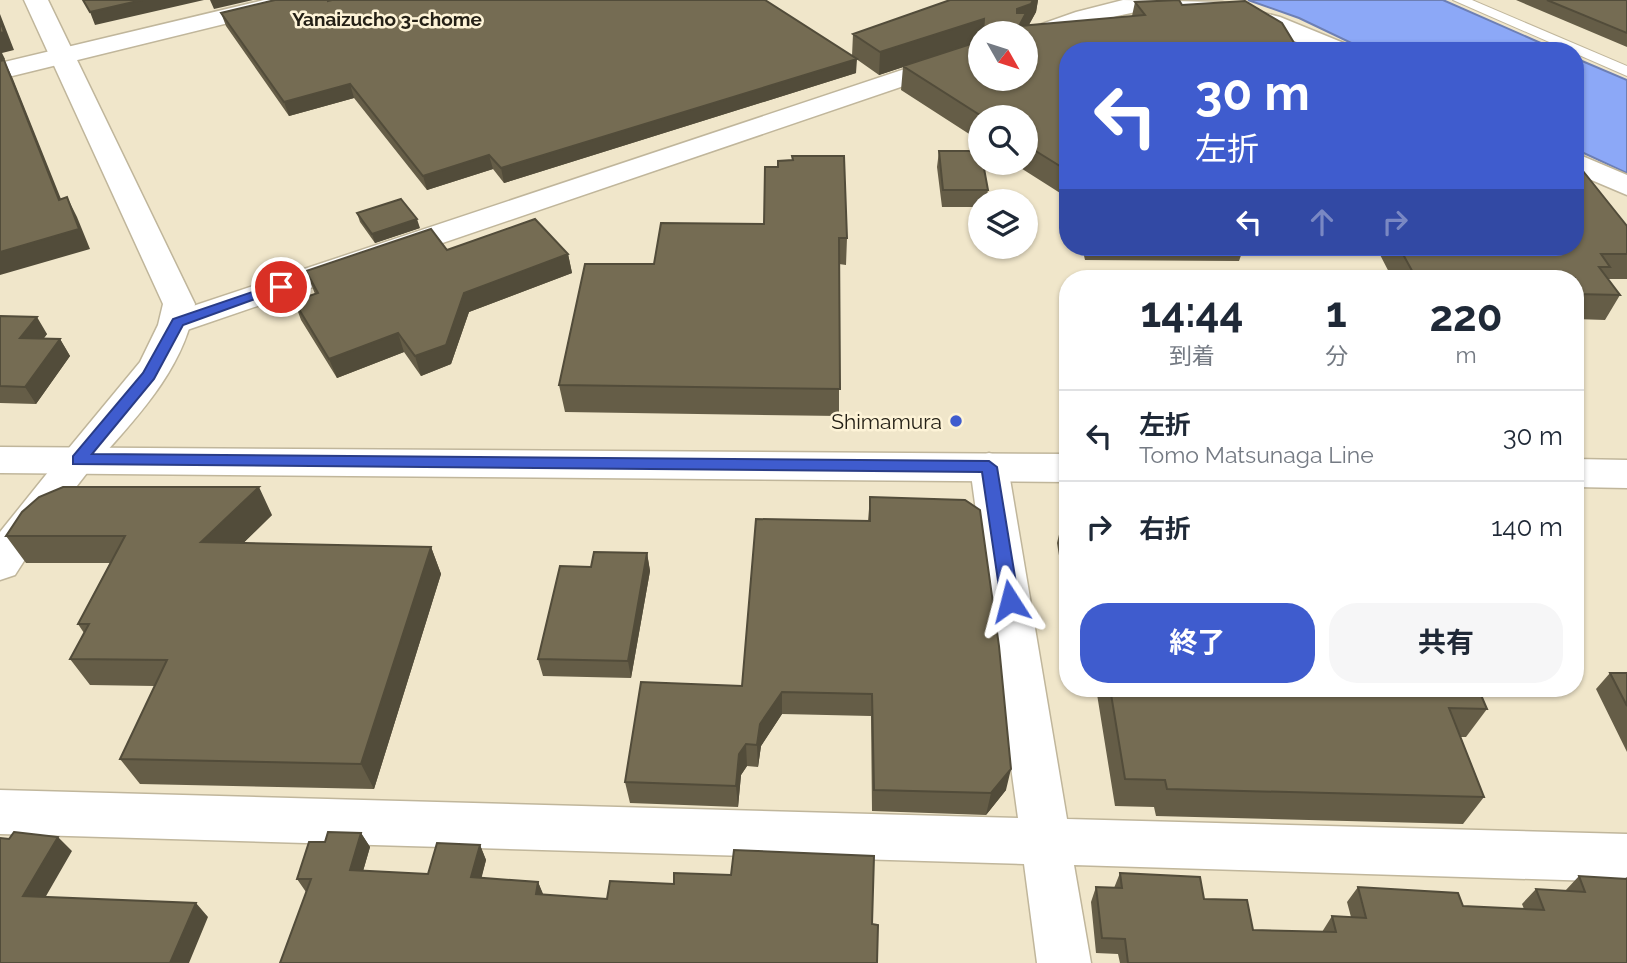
<!DOCTYPE html>
<html lang="ja">
<meta charset="utf-8">
<style>
:root{--surface:#fff;--page:#f6f6f7;--text:#1f2937;--muted:#747a83;--line:#e0e1e3;--accent:#3f5cce}
body{margin:0;font-family:Raleway,"Noto Sans JP",sans-serif;background:var(--page);color:var(--text);height:100vh;display:flex;flex-direction:column;font-size:26px;white-space:nowrap}
*{box-sizing:border-box;margin:0}
p{font-size:23px;color:var(--muted)}
.icon{flex:none;width:38px;height:38px;fill:none;stroke:currentColor;stroke-width:2;stroke-linecap:round;stroke-linejoin:round}
.map{position:relative;flex:1;overflow:hidden}
.side{position:absolute;left:1059px;top:270px;width:525px;height:427px;display:flex;flex-direction:column;background:var(--surface);border-radius:28px;box-shadow:0 2px 5px #0004}
.side>*{flex:none}
.hud{position:absolute;left:1059px;top:42px;width:525px;height:214px;border-radius:28px;box-shadow:0 2px 5px #0004;background:#3f5cce;color:#fff;overflow:hidden}
.needle{width:46px;rotate:129deg}
.buttons{position:absolute;left:968px;top:21px;display:grid;gap:14px}
.buttons a{display:grid;place-items:center;width:70px;height:70px;border-radius:50%;background:var(--surface);box-shadow:0 2px 5px #0004;font-size:35px}
.pin{position:absolute;display:grid;place-items:center;width:60px;height:60px;color:#fff;margin:-30px;border:4px solid #fff;border-radius:50%;box-shadow:0 2px 7px #0007}
.me{position:absolute;width:77px;margin:-38px;rotate:351deg;stroke-linejoin:round;filter:drop-shadow(0 0 5px #0008)}
.turn{display:flex;align-items:center;gap:24px;height:147px;padding:0 21px;font-size:32px}
.turn .icon{width:91px;height:91px;stroke-width:2.5}
.turn b{display:block;font-size:49px;line-height:60px}
.lanes{display:flex;align-items:center;height:66px;padding:0 21px;background:#0003;justify-content:center;gap:35px;direction:ltr}
.lanes .off{opacity:.35}
.eta{display:flex;justify-content:space-evenly;align-items:center;height:119px;text-align:center}
.eta b{font-size:42px;font-weight:700;line-height:49px}
.primary-button{display:flex;gap:14px;margin-top:auto;padding:14px 21px}
.primary-button a{flex:1;height:80px;border-radius:28px;background:var(--accent);color:#fff;font-size:28px;font-weight:700;line-height:80px;text-align:center}
.primary-button a+a{background:var(--page);color:var(--text)}
ul{padding:0;list-style:none}
li{display:flex;align-items:center;gap:21px;height:91px;padding:0 21px;border-top:2px solid var(--line)}
li div{flex:1}
li b{display:block;font-size:26px}
li em{font-style:normal}
.map>svg:first-child{display:block}
.water{fill:#8ca8f7;stroke:#6d7fb4;stroke-width:2}
.lines{fill:none;stroke-linecap:round;stroke-linejoin:round}
.service-casing{stroke:#c0b69b;stroke-width:2}
.minor-casing{stroke:#c0b69b;stroke-width:3}
.tertiary-casing{stroke:#c0b69b;stroke-width:3}
.primary-casing{stroke:#c0b69b;stroke-width:3}
.service{fill:#fff;fill-rule:evenodd}
.minor{fill:#fff;fill-rule:evenodd}
.tertiary{fill:#fff;fill-rule:evenodd}
.primary{fill:#fff;fill-rule:evenodd}
.wall{fill:#655d47;fill-rule:evenodd}
.shaded-wall{fill:#524c3a}
.building{fill:#756c53;stroke:#524c3a;stroke-width:2}
.route{fill:#3f5cce;stroke:#293c86;stroke-width:2}
.poi-dot{fill:#3f5cce;stroke:#fdf3d7;stroke-width:2.5}
.labels{text-anchor:middle;dominant-baseline:central;stroke-width:5;stroke-linejoin:round;paint-order:stroke}
.far-neighbourhood-label{font-size:19px;font-weight:bold;fill:#242016;stroke:#fdf3d7}
.poi-label{font-size:21px;fill:#242016;stroke:#fdf3d7;text-anchor:end}
</style>
<div class="map">
<svg width="1627" height="963" viewBox="0 0 1627 963">
<rect width="100%" height="100%" fill="#f0e6ca"/>
<path class="water" d="M1248 0H1443L1559 51H1368L1299 18Z
M1575 58 1627 80V173L1575 149Z"/>
<g class="lines">
<g class="service-casing">
<path id="service" d="M1453 0H1472L1627 66V76Z"/>
</g>
<g class="minor-casing">
<path id="minor" d="M264 0H306L302 5 0 79V63Z
M1123 0 1222 2 1280 17 1351 46 1354 51H1321L1240 21 1171 10H1145L1117 16 1026 44V33H1016L1076 12Z
M980 44V60L190 329 178 333 166 329 161 322 166 315Z
M1575 153 1627 175V195L1575 173Z
M78 447 91 451 97 460 49 522 15 575 0 580V532L65 451Z
M989 453 1002 457 1008 467 1067 819 1627 834V882L1074 865 1091 963H1037L1024 864 0 834V790L1018 818 970 467 976 457Z"/>
</g>
<g class="tertiary-casing">
<path id="tertiary" d="M24 0H48L195 304C184 371 134 420 91 469L78 473 65 469 59 460 140 362 158 325 163 304Z"/>
</g>
<g class="primary-casing">
<path id="primary" d="M0 447 1068 454V482L0 473Z
M1575 459 1627 460V488L1575 487Z"/>
</g>
<use href="#service" class="service"/>
<use href="#minor" class="minor"/>
<use href="#tertiary" class="tertiary"/>
<use href="#primary" class="primary"/>
</g>
<path class="wall" d="M950 0H1038L1036 12 1029 25 1132 16 1135 2 1179 0 1068 51V198L1013 163H1026V117H980V141L901 90 903 67 879 75 852 56 853 34ZM980 33H1026L980 79Z
M1516 0H1627V47Z
M328 1 856 73 504 183 493 169 427 190 354 98 289 116 226 26 221 13Z
M939 151 988 190 986 201H980V207H942L937 167Z
M357 213 420 228 375 243 360 222Z
M764 224 847 238 846 265 839 264V416L565 412 559 385 654 264Z
M1627 226V279H1608L1620 295 1605 320 1575 319V278H1392L1376 247H1368H1575Z
M1082 247H1244L1239 261 1085 260Z
M447 250 568 254 572 273 469 312 451 364 421 376 404 352 337 378 301 320 294 301 315 294 306 271Z
M0 316 47 334 44 338 60 339 70 356 36 404 0 403Z
M870 497 1006 790 986 815 872 811 871 716 782 714 761 746 758 767 747 766 741 775 738 807 630 803 625 782 742 686 868 521Z
M1064 513H1068V612L1057 543Z
M272 515 243 543 431 547 441 574 374 789 140 784 120 759 155 686 90 685 70 659 84 633 78 624 110 563H26L6 536Z
M647 553 650 571 631 678 543 676 538 659 591 567Z
M1610 673H1627V752L1596 689Z
M1096 688H1478L1487 709 1466 737H1460L1484 797 1463 824 1156 816 1154 807 1115 806Z
M361 833 370 847 363 871 428 874 480 845 486 860 481 878 538 882 543 895 872 924 306 892 297 879 325 842Z
M1120 873 1204 899 1253 930 1322 932 1332 916 1351 917 1347 902 1358 887 1463 906 1524 909 1522 904 1536 889 1565 891 1579 876 1624 879 1627 877V963H1120L1118 954 1096 953 1091 902 1096 887 1114 888Z"/>
<path class="shaded-wall" d="M142 0H204L95 25 90 12Z
M210 0H253L214 9Z
M1033 0H1038L1036 12 1028 26 1018 33 1017 9Z
M0 14 14 50 2 53 5 59 0 61Z
M984 19 982 33H980V42L879 75 880 52Z
M857 59 856 73 504 183 501 168Z
M4 60 13 79 69 219 59 200Z
M350 84 354 98 289 116 284 102Z
M489 155 493 169 427 190 423 176Z
M67 197 77 217 90 249 0 275V252Z
M417 219 420 228 375 243 372 234Z
M568 254 572 273 469 312 451 364 421 376 415 356 464 293Z
M37 317 47 334 31 355 20 338Z
M398 333 404 352 337 378 329 359Z
M60 339 70 356 36 404 25 387Z
M259 487 272 515 216 570 201 542Z
M431 547 441 574 374 789 361 764Z
M647 553 650 571 631 678 628 661Z
M782 692V714L761 746 758 767 757 745 760 724Z
M746 744 747 766 741 775 738 807 736 786 739 754Z
M1011 769 1006 790 986 815 991 793Z
M361 833 370 847 359 885 350 870Z
M58 837 72 851 38 910 23 896Z
M480 845 486 860 478 892 471 877Z
M538 882 544 896 536 894Z
M196 903 208 917 189 963H170Z"/>
<path class="building" d="M83 0H142L90 12Z
M275 0H328V1L332 0H765L857 59 501 168 489 155 423 176 350 84 284 102 221 13Z
M950 0H1033L1031 4 1017 9V13H1026L1019 26 1145 15 1135 2 1179 0 1182 5 1245 1 1282 23 1299 51H1068V171L1026 145V117H983L903 66 980 41V79H1026V33H983L984 19 880 52 853 34Z
M1547 0H1627V33Z
M0 20 4 32 0 33Z
M4 60 59 200 67 197 79 229 0 252V61Z
M939 151H980V163H983L988 190H943Z
M792 156H844L847 238H839L840 389 559 385 585 264H654L661 223 764 224 765 167H778V161L793 160Z
M1575 161 1627 226V254H1601L1610 267H1599L1620 295 1575 294V278H1416L1399 247H1575Z
M401 199 417 219 372 234 357 213Z
M535 219 568 254 464 293 446 345 415 356 398 333 329 359 294 301 318 293 306 271 431 229 447 250Z
M0 316 37 317 20 338 60 339 25 387 0 386Z
M63 487H259L201 542 431 547 361 764 120 759 167 660 70 659 89 624H78L125 536H6L22 512 39 497Z
M870 497 965 500 980 510 999 646 1011 769 991 793 874 790 872 694 782 692 760 724 757 745 746 744 739 754 736 786 625 782 641 682 742 686 756 519 870 521Z
M1064 513H1068V537Z
M594 552 647 553 628 661 538 659 560 566 591 567Z
M1610 673H1627V706Z
M1110 688H1478L1487 709 1449 708 1484 797 1167 789 1165 780 1125 779Z
M14 832 58 837 23 896 196 903 170 963H0V838L9 839Z
M328 832 361 833 350 870 428 874 437 843 480 845 471 877 538 882 536 894 607 899 610 881 674 884V873L731 875 734 850 874 856 872 924 878 925 877 963H280L311 879H297L309 842H325Z
M1120 873 1200 877 1204 899 1247 900 1253 930 1336 932 1332 916 1366 918 1358 887 1458 893 1463 906 1544 910 1536 889 1585 892 1579 876 1627 879V963H1128L1125 939 1102 938 1096 887 1122 888Z"/>
<path class="route" d="M276 284 288 287 183 325 154 379 92 454 989 461 997 467 1019 601 1010 608 1001 601 982 472 73 464V456L143 373 173 319Z"/>
<circle class="poi-dot" cx="956" cy="421" r="7"/>
<g class="labels">
<g class="far-neighbourhood-label">
<text x="387" y="19">Yanaizucho 3-chome</text>
</g>
<g class="poi-label">
<text x="942" y="421">Shimamura</text>
</g>
</g>
</svg>
<div class="buttons">
<a><svg class="needle" viewBox="-14 -14 28 28"><path d="M0-13l5 13h-10z" fill="#e53935"/><path d="M0 13l5-13h-10z" fill="#747a83"/></svg></a>
<a><svg class="icon" aria-label="search" viewBox="0 0 24 24"><circle cx="10" cy="10" r="6"/><path d="M15 15l6 6"/></svg></a>
<a><svg class="icon" aria-label="layers" viewBox="0 0 24 24"><path d="M12 4l9 5-9 5-9-5zM3 14l9 5 9-5"/></svg></a>
</div>
<div class="pin" style="left:281px;top:287px;background:#d93025"><svg class="icon" aria-label="arrive" viewBox="0 0 24 24"><path d="M6 21V4h12l-3 4 3 4H6"/></svg></div>
<svg class="me" style="left:1010px;top:601px" viewBox="-20 -20 40 40"><path d="M0-17L14 15 0 8-14 15z" fill="#3f5cce" stroke="#fff" stroke-width="4"/></svg>
<div class="hud">
<div class="turn"><svg class="icon" aria-label="left" viewBox="0 0 24 24"><path d="M17 20v-9H6M10 6l-5 5 5 5"/></svg><div><b>30 m</b>左折</div></div>
<div class="lanes"><svg class="icon" aria-label="left" viewBox="0 0 24 24"><path d="M17 20v-9H6M10 6l-5 5 5 5"/></svg><svg class="icon off" aria-label="ahead" viewBox="0 0 24 24"><path d="M12 20V5M6 11l6-6 6 6"/></svg><svg class="icon off" aria-label="right" viewBox="0 0 24 24"><path d="M7 20v-9h11M14 6l5 5-5 5"/></svg></div>
</div>
<section class="side">
<div class="eta">
<div><b>14:44</b><p>到着</p></div>
<div><b>1</b><p>分</p></div>
<div><b>220</b><p>m</p></div>
</div>
<ul>
<li><svg class="icon" aria-label="left" viewBox="0 0 24 24"><path d="M17 20v-9H6M10 6l-5 5 5 5"/></svg><div><b>左折</b><p>Tomo Matsunaga Line</p></div><em>30 m</em></li>
<li><svg class="icon" aria-label="right" viewBox="0 0 24 24"><path d="M7 20v-9h11M14 6l5 5-5 5"/></svg><div><b>右折</b></div><em>140 m</em></li>
</ul>
<div class="primary-button"><a>終了</a><a>共有</a></div>
</section>
</div>
